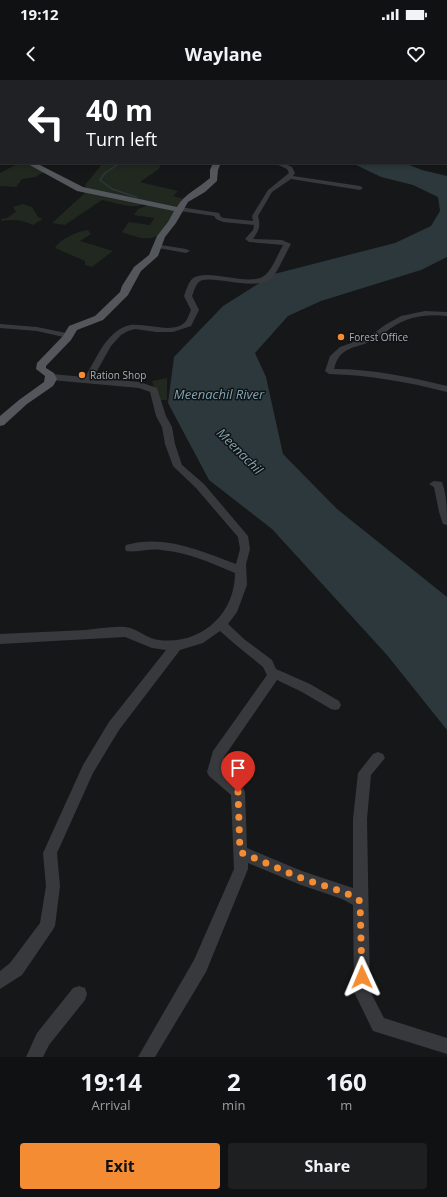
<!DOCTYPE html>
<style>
:root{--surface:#101112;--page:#1e1f20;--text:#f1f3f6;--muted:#9c9d9f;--line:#303132;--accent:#f48c33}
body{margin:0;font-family:"Open Sans",sans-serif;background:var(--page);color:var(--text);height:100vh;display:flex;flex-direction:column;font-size:15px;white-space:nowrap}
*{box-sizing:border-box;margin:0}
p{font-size:13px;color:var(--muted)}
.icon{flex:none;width:22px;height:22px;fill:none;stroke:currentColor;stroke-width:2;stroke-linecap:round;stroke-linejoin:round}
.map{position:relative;height:977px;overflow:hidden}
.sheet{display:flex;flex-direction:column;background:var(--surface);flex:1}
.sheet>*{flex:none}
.hud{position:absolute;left:0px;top:0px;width:447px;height:84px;box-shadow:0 2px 6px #0003,0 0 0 1px var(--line);background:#202124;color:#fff;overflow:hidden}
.pin{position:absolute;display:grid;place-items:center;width:34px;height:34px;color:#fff;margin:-41px -17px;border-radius:50% 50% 50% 0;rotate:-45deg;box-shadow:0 0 4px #0007}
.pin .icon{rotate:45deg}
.me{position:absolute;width:44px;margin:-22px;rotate:359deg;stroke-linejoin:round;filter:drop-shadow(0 0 3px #0008)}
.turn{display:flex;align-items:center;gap:14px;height:84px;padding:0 20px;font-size:18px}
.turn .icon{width:52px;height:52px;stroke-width:2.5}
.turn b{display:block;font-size:28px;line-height:34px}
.eta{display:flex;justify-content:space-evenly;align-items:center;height:68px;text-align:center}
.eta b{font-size:24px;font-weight:700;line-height:28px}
.action{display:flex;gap:8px;margin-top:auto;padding:8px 20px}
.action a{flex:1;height:46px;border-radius:4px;background:var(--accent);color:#111;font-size:16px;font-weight:700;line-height:46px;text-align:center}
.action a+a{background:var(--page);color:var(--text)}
.status{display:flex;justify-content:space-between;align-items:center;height:28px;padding:0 20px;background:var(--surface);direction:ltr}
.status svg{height:11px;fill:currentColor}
header{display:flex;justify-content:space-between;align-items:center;height:52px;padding:0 20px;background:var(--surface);font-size:18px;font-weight:700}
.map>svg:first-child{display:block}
.green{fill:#202820}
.water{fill:#2c383c}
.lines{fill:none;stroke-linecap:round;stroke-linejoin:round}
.stream{stroke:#2c383c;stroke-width:1.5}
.minor{fill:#37393d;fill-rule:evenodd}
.major{fill:#53575c;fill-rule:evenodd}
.route{stroke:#f48c33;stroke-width:7;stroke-dasharray:0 12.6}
.poi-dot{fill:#f48c33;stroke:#111213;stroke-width:1.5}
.labels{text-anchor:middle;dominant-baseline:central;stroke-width:3;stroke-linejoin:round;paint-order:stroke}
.far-poi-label{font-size:10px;fill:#a8b0b8;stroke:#111213;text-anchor:start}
.water-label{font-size:13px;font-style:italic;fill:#7fa5b4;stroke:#111213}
</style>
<div class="status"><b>19:12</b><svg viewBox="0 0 49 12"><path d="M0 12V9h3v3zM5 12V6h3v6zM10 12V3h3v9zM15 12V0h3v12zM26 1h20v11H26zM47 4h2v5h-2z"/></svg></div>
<header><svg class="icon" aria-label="back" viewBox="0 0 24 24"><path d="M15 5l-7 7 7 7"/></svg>Waylane<svg class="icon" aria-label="heart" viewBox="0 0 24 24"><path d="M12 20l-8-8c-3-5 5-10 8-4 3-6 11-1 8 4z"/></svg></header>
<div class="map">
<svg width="447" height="977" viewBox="0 0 447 977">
<rect width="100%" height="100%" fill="#161718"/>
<path class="green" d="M19 83H26L44 92 35 97 22 99 16 107 0 106V93Z
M103 83H161L159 89 140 102 178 111 173 116 184 119 177 129 86 108 85 105Z
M86 112 144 124C133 130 113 122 102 120L65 145 52 143Z
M23 124 32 127 38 137 43 139 33 145C23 140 13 139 2 141L1 139 7 138 16 132 13 127Z
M148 125 176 131C158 160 155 164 122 152L129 142 150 145 154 138 134 135 138 129Z
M88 150 91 154 80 161 113 171 92 187 85 185V181L55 168C60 159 78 151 88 150Z
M167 298V320H158L152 301Z"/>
<path class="water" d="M352 83H404L422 90 447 96V177L421 190 321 221 288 236 255 273 266 297 283 374 337 429 447 517V650L387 575 272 449 209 400 168 323 174 277 223 226 274 194 395 163 431 146 440 131 438 117 413 105 381 97Z"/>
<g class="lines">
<path class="stream" d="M120 83 105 93 100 100 112 109 136 117"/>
<path class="minor" d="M261 0H268L260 1Z
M296 0H303L295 1Z
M358 0H380L381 1H359Z
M1 31V35L0 36V32Z
M446 32H447V36H446Z
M446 66H447L446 71Z
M446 79H447V83H446Z
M274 83H283L292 87 295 93 293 96 360 106 363 108 360 110 291 99 272 112 258 136C261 147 259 150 253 159L282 160 291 164C287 171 276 195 271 199 254 212 208 193 199 202 195 205 194 212 192 216L199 230 191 246 173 252H156L135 249 128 251 121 255 111 266 93 298 140 302 157 308 166 336 172 347 175 364 182 385 204 404 248 456 250 469 246 484 247 505 237 532 228 544 244 559 272 580 276 589 310 604 339 621 341 625 339 629 335 630 331 629 302 612 277 600 224 677 221 690 243 708 245 712 247 768 302 791 353 808V739L358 693 373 674 378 672 383 674 385 678 371 695 367 739 370 911 384 938 447 958V974L373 951 354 912 353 825 342 819 301 805 248 783V789L206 892 155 977H138L194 880 234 789 231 715 209 696 207 692 213 671 267 595 263 587 236 565 220 551 203 563 180 570 119 650 93 693 57 773 60 806 55 846 52 851 22 895 0 909V891L10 883 40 843 46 806 43 773 83 685 109 642 166 570 152 568 125 557 0 564V554C28 553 57 551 85 550 98 549 112 546 125 547 137 548 147 559 159 560 200 565 235 535 235 493 211 483 187 472 161 470 150 468 135 473 126 471L125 468 126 465C164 454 201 471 236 484L240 469 238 457 196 408 173 386 165 364 162 347 156 336 150 312 139 308 51 300 47 297 51 294 85 297C96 280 104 256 124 247 139 239 174 257 186 241 188 238 189 234 191 230L184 216C186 211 188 203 192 199 206 187 248 207 264 196 271 192 279 172 283 165L249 162 245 159 253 150 254 145 223 142 216 139 214 136 180 131 177 129 180 127 219 133 221 137 224 138 253 141 252 136 268 110 289 93 287 89Z
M155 164 186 169 190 171 186 173 158 168H155Z
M425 231 447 232V236C427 234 409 236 391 248 385 252 380 257 374 260 356 269 340 265 334 289 373 289 410 297 447 306V312C408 302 369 295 329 294L325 291 330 276 340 267 370 256 385 245 401 236Z
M0 244 37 247 71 254 72 256 68 258 37 251 0 248Z
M434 401 442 402C447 415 447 430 447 445L443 444 439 432 434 407 429 404Z
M79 906 85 908 87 914 85 920 49 965 43 977H26L37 953 73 908Z"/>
<path class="major" d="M277 0H286V1H277Z
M446 36H447V41H446Z
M0 69H1V73H0Z
M26 83H36L83 107 177 127C184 114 199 108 210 98V90L213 83H221L218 90 217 101 205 112 188 122 176 143 165 157 158 176 141 191 128 215 103 240 77 250 71 260 46 286V288L54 293 57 299 53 306 27 324 4 345 0 346V336L19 320 44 302 45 296 36 289 37 283 63 256 69 246 95 236 120 212 122 206 134 187 149 175 157 156 168 142 174 131 77 111Z"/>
</g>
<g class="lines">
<path class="route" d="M238 712 240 772 301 798 346 813 360 821 362 897"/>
</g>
<g class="poi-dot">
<circle cx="341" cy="257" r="4"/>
<circle cx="82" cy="295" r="4"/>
</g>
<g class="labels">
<g class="far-poi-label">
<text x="349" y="257">Forest Office</text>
<text x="90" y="295">Ration Shop</text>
</g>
<g class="water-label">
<text x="219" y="314">Meenachil River</text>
<text transform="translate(240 371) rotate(45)">Meenachil</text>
</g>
</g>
</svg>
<div class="pin" style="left:238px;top:712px;background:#d93025"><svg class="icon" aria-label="arrive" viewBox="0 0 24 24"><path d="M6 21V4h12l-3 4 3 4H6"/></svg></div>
<svg class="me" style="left:362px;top:897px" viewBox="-20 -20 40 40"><path d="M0-17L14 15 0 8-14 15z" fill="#f48c33" stroke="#fff" stroke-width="4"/></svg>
<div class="hud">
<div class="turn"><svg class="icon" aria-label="left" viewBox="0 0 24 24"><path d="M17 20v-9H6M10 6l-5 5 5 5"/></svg><div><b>40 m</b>Turn left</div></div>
</div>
</div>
<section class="sheet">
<div class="eta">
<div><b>19:14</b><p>Arrival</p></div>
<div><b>2</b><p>min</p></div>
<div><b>160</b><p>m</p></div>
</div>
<div class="action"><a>Exit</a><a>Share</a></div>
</section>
